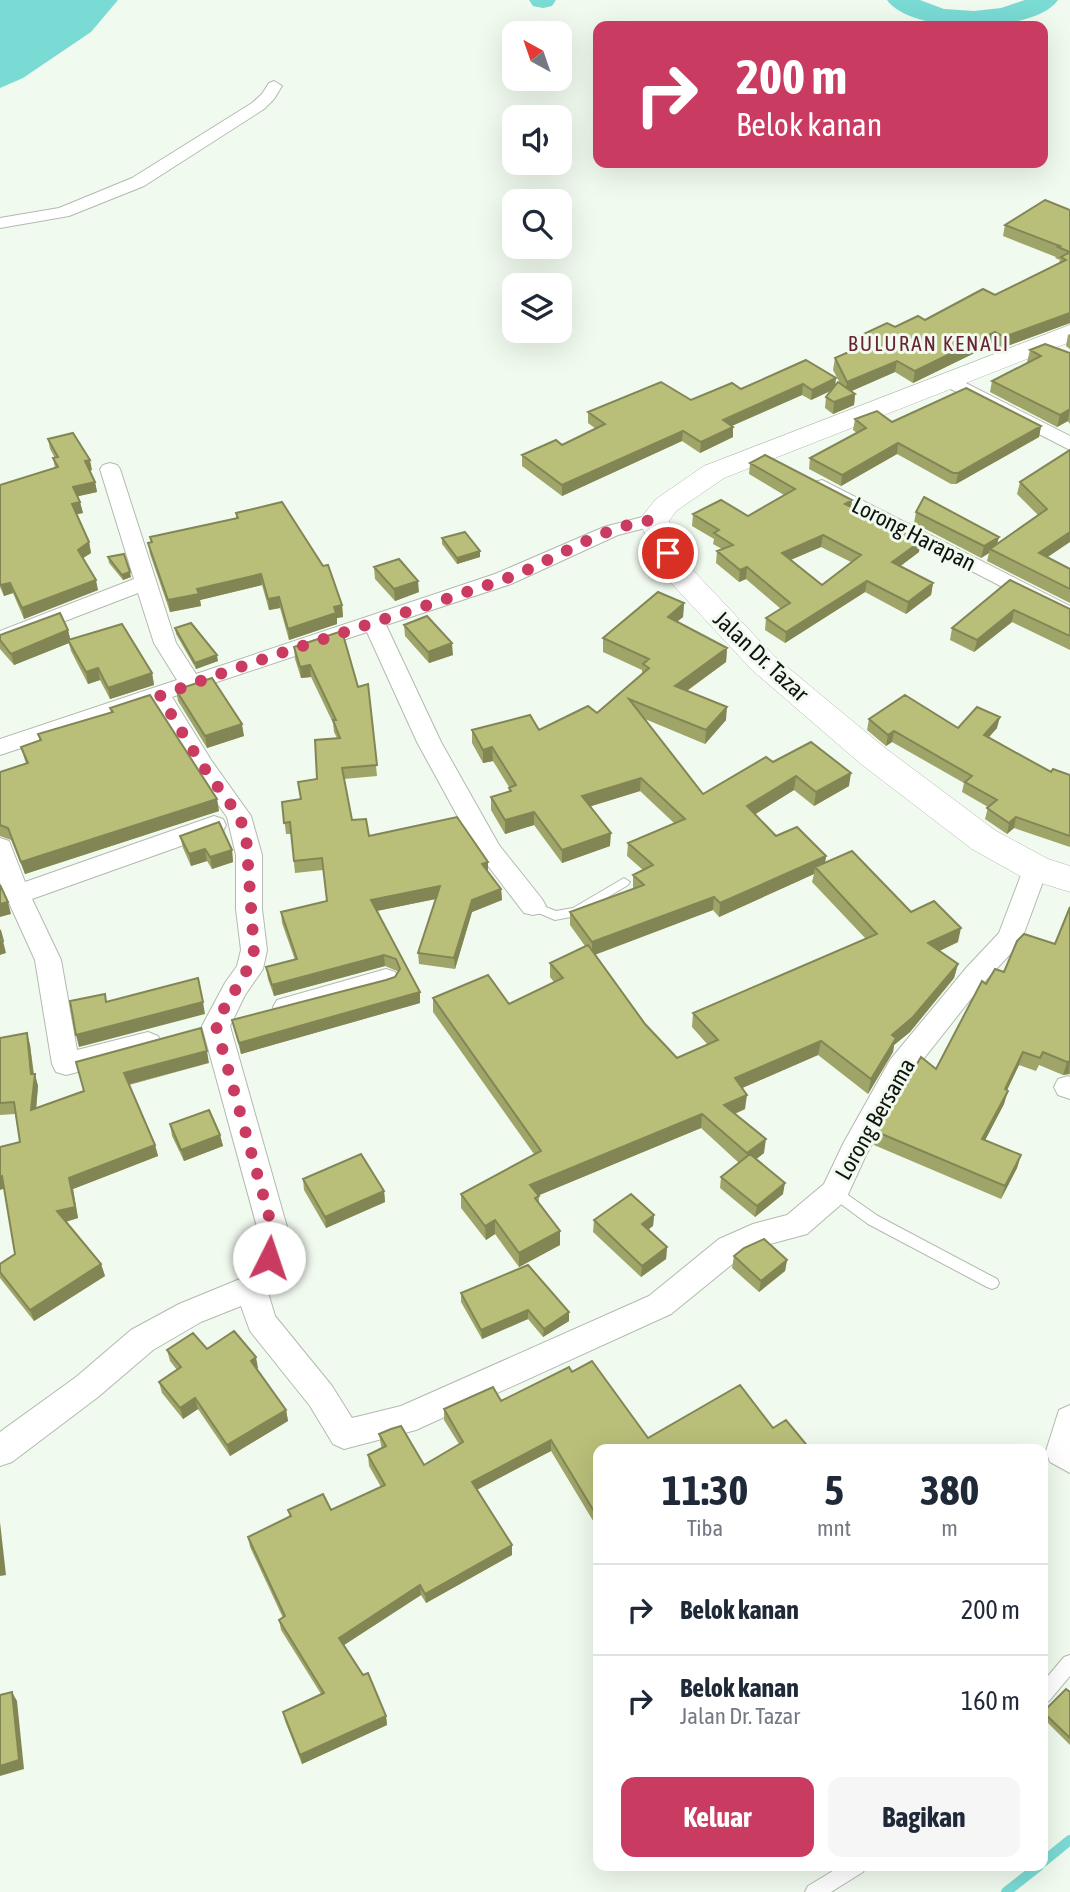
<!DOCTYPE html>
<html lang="id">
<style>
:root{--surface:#fff;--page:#f6f6f7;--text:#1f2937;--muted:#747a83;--line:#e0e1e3;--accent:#ca3b61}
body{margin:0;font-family:"Asap Condensed",sans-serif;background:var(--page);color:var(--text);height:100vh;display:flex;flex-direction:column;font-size:26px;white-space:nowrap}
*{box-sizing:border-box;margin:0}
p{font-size:23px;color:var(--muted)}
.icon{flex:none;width:38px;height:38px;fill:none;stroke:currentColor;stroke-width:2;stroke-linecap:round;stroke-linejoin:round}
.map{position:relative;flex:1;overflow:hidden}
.details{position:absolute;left:593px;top:1444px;width:455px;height:427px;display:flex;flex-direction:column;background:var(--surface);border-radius:14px;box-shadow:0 7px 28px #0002}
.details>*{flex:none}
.top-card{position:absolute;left:593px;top:21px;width:455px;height:147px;border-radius:14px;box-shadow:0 7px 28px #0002;background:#ca3b61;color:#fff;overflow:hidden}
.needle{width:46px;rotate:320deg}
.controls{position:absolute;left:502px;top:21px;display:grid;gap:14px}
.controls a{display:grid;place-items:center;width:70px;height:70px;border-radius:14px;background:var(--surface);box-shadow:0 7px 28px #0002;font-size:35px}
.pin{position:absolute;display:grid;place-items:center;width:60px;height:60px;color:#fff;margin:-30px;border:4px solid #fff;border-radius:50%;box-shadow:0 2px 7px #0007}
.me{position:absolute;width:77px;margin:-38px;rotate:4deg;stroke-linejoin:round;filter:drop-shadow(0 0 5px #0008)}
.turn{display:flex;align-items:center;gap:24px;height:147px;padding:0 28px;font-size:32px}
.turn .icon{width:91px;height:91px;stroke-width:2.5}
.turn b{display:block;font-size:49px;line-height:60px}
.eta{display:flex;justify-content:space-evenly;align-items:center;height:119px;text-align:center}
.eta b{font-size:42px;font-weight:700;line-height:49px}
.button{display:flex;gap:14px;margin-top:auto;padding:14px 28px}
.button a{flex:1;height:80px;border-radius:14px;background:var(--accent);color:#fff;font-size:28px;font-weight:700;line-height:80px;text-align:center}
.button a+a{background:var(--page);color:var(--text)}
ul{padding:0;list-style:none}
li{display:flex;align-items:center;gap:21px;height:91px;padding:0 28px;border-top:2px solid var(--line)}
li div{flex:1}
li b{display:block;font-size:26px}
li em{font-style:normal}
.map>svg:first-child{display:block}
.water{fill:#7adad4}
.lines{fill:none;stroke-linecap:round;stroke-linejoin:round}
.stream{stroke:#7adad4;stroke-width:10}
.river{fill:#7adad4;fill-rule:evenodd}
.lane-casing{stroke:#b2baaf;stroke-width:2}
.street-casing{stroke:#b2baaf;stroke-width:2}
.secondary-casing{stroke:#b2baaf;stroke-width:1}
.lane{fill:#fff;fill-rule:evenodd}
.street{fill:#fff;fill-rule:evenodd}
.secondary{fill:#fff;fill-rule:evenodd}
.wall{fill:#9fa468;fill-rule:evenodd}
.shaded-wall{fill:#828655}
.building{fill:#b9bf79;stroke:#828655;stroke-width:2;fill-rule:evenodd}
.route{stroke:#ca3b61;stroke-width:12;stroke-dasharray:0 21.6}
.labels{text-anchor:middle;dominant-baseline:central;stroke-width:6;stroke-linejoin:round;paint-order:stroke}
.far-quarter-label{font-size:21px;letter-spacing:2px;fill:#692434;stroke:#f1faee}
.street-label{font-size:23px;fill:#10130f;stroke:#f1faee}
</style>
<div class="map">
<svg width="1070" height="1892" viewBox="0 0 1070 1892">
<rect width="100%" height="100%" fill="#f1faee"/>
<path class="water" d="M0 0H118L91 32 23 78 0 88Z"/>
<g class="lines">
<path class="stream" d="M1043 1862 1070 1840
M1006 1892 1039 1866"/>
<path class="river" d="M529 0H556L552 6 543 8 533 6Z
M887 0H920L944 9 974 11 1001 8 1025 0H1058C1035 34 911 35 887 0Z"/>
<g class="lane-casing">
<path id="lane" d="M624 878 630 882 628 885 576 916 555 920 529 909 527 906 533 902 556 911 573 908Z
M835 1186 878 1216 997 1279 999 1283 997 1287 992 1289 987 1287 868 1224 830 1196 828 1192 830 1188Z
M1070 1655V1676L1049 1701 1043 1703V1682L1064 1657Z
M841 1866H866L863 1872 831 1892H805L808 1886Z"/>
</g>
<g class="street-casing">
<path id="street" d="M274 81 282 86 274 99 264 109 144 186 69 216 0 228V218L59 208 132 178 252 103 262 94 269 83Z
M948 374 1070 436V450L941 384 938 380 941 376Z
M110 463 117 465 120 469 176 643 196 674 495 574 604 527 654 514 661 516 664 520 661 524 618 535 511 584 386 625 441 742 499 845 542 899 546 906 542 913 533 915 524 913 476 850 417 742 367 632 172 697 211 760 251 816 262 855V909L267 950 263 969 245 995 230 1026 287 1227 284 1258 267 1289 275 1316 332 1386 352 1418 401 1406 649 1296 719 1239 753 1224 787 1215 824 1184 843 1144 890 1060 967 967 999 933 1026 862 1035 859 1044 862 1048 868 1020 944 985 981 910 1076 866 1155 845 1201 807 1234 770 1244 741 1257 671 1314 416 1430 344 1449 333 1444 310 1406 250 1331 241 1306 201 1322 153 1350 98 1397 12 1462 0 1466V1432L76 1377 131 1330 179 1304 240 1279 254 1256 257 1227 202 1026 225 983 237 966 241 950 236 909V855L227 817 194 771 153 704 0 755V739L177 680 154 643 138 593 0 646V631L134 579 100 469 103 465Z
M822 480 1070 606V622L815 490 812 486 815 482Z
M214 816 223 819 226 825 223 831 32 899 61 960 77 1050 148 1032 158 1036 162 1043 158 1050 148 1054 66 1075 56 1072 52 1064 35 960 0 883V838L9 841 25 882Z
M386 969 395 972 399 979 395 986 287 1017 277 1014 273 1007 277 1000Z
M1068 1076 1070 1077V1099L1058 1095 1054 1087 1058 1079Z
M1070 1405V1473L1050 1462 1046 1451 1059 1410Z"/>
</g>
<g class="secondary-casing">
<path id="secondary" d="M1070 325V342L724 478 676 511 669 521 687 564 774 656 885 748 996 831 1048 859 1070 866V892L1022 877 972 849 861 764 752 670 662 573 639 520 656 499 704 466Z"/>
</g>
<use href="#lane" class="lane"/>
<use href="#street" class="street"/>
<use href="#secondary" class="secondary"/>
</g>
<path class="wall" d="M1070 210V323L1002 348 993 344 913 383 895 372 851 391 855 394 854 405 833 414 825 408 826 397 831 390 811 400 802 395 732 426 733 437 700 453 682 441 562 496 522 466V455L562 445 596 429 588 423V412L691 400 741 389 806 360 835 385 840 383 833 370 835 358 854 350 853 349 855 338 925 320 995 295 1059 263 1060 260 1055 258 1056 257 1003 236 1005 225Z
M1070 334V349L1066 346 1068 335Z
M1030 350 1070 353V424L1068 421 1057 427 990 392 992 381 1029 362H1027Z
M855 419 892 422 1041 426 1039 437 956 484H951L897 454 841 486 809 469 810 458 857 433 853 430Z
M48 439 92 470 90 471 95 482 97 492 78 496 83 513 76 514 89 542 91 553 83 558 98 590 24 619 13 593 4 596 0 587V485L55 468 53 458H55L50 449Z
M1070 450 1047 558 1070 569V603L987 561 989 553 981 558 914 523 916 512 999 537 997 543 1038 515 1017 494 1020 482Z
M750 463 851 507 919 552 900 566 933 583 931 595 906 614 865 592 785 643 765 630 766 618 781 609 746 579 739 582 716 563 717 551 722 549 713 544 714 539 692 526 693 514 748 516 784 495 749 474ZM821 547 851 562 822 585 791 560Z
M236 513 342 605 343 617 337 618V624L289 640 280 608 269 610 262 585 200 600 201 606 170 612 150 554 148 543H151L150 537 236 518Z
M442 538 480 557 457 564 442 544Z
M108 557 131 577 123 580 109 563Z
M374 567 419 592 395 601 375 579Z
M1010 580 1070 609V650L1012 622 974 652 950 640 952 628Z
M684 603 683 617 677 621 727 648 726 662 687 691 726 720 705 744 645 719 703 794 773 762 849 786 814 806 794 790 755 814 776 836 826 856 825 863 911 912 958 942 939 951 958 964 954 978 910 1032 894 1045 893 1052 868 1094 818 1055 742 1088 745 1109 735 1114 764 1153 756 1159 783 1194 755 1217 720 1188 721 1177 739 1163 701 1128 539 1195V1204L560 1245 519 1267 495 1234 486 1240 461 1208V1194L534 1154 433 1012V998L509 1004 554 982 550 977V963L585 946 570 925V912L633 889V875L643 870 627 856 628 843 674 823 640 791 591 806 610 846 562 863 534 825 505 834 491 810V797L509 792V787L493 761 483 763 472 743V730H539L597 713 642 674V670L603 652V638ZM814 874 812 882 866 939 693 1013 692 1027 708 1045 677 1058 645 1024 595 954 713 910 719 917Z
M404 625 453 655 429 663 405 636Z
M175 628 218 661 196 669 176 634Z
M68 630 70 639 152 673 154 685 110 699 100 680 88 684 71 651 69 643 14 665 0 649V635Z
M294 647 358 687 368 684 377 776 344 779 352 820 369 836 488 872 501 889 502 900 472 912 455 969 419 964 418 953 436 899 376 911 420 1003 241 1054 232 1020 386 980 395 977 398 972 397 971 385 966 274 996 268 979 266 967 295 960 282 923 281 912 327 901 323 870 295 873 291 834H286L282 802 301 799 298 782 317 779 337 738 334 732 333 723 311 677 301 678 295 659Z
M176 690 244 736 207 748 178 701Z
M110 708 217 799 219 811 25 874 11 840 0 836V772L26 764 21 747 40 741 38 734 111 713Z
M869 719 958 728H997L989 737 1051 772 1070 775V847L1014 828 1007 834 985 819 988 807 962 792 964 783 892 742 886 746 867 730Z
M180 836 232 850 233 862 212 869 207 861 191 866 183 848Z
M1070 907V1075L1069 1074 1063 1075 1039 1065 1036 1071 1019 1065 1007 1090 1004 1104 985 1140 1021 1155 1017 1168 1001 1199 874 1145 877 1132 936 1069 986 984 1004 972 1055 944Z
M27 1033 30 1045 34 1074 38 1086 36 1109 209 1063 129 1085 155 1145 158 1156 73 1189 78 1218 66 1222 101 1264 105 1276 34 1321 0 1278V1264L15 1254 4 1189 20 1142 15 1114 0 1115V1038Z
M170 1124 220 1135 223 1146 184 1161 172 1136Z
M303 1179 384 1191 385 1202 326 1228 304 1190Z
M654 1215 653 1226 648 1229 667 1247 666 1259 641 1277 593 1232 594 1220Z
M734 1256 787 1260 785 1271 759 1292 732 1268Z
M461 1293 569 1321 543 1337 528 1319 482 1339 461 1302Z
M207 1349 258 1368 257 1369 286 1410 288 1421 230 1456 198 1409 183 1419 162 1393 159 1382 177 1370 170 1361 167 1350Z
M572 1372 648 1438 773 1428 810 1449H598V1529L551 1451 477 1489 512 1545V1555L426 1603 421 1595 344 1645 386 1716 387 1725 302 1764 285 1721 283 1712 321 1694 281 1630 279 1620 283 1618 250 1547 248 1537 290 1517 288 1510H331L381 1487 369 1466 368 1455 382 1448 381 1445 379 1434 424 1465 459 1444 444 1420V1409L501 1401Z
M1070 1692V1745L1043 1718V1712Z"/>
<path class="shaded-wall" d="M1070 313V323L1002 348 1004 337Z
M995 332 993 344 913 383 915 371Z
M897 361 895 372 845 394 847 382Z
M836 378 835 389 811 400 812 390Z
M803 384 802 395 722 430 723 420Z
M855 394 854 405 833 414 834 402Z
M1070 409 1068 421 1057 427 1060 415Z
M1041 426 1039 437 956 484 958 473Z
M733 427V437L700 453 701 442Z
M683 431 682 441 562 496V485Z
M898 443 897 454 841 486 842 475Z
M90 460 92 470 87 471 85 461Z
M95 482 97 492 75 497 73 487Z
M852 500 851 511 845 504Z
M80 502 83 513 74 515 72 504Z
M1070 532V542L1036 565 1039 553Z
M823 535 821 547 780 564 782 553Z
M999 537 996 548 990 549 989 553 981 558 984 546Z
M921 541 919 552 890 574 892 562Z
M89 542 91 553 80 560 78 550Z
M480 551V557L457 564V558Z
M747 567 746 579 739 582 740 570Z
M130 572 131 577 123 580 122 575Z
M261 574 262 585 200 600 201 606 170 612 168 600 197 589Z
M96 580 98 590 24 619 22 608Z
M418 581 419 592 395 601 394 589Z
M867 581 865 592 785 643 786 632Z
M10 583 13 593 4 596 1 585Z
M933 583 931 595 906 614 908 602Z
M279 597 280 608 269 610 268 599Z
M684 603 683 617 667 630 668 617Z
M342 605 343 617 337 618V624L289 640 288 629 334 607Z
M1014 610 1012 622 974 652 977 640Z
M68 630 71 642 68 640 69 643 14 665 11 654Z
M452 643 453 655 429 663 428 652Z
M727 648 726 662 675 699V686Z
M217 655 218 661 196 669 195 663Z
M310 665 311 677 301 678 300 667Z
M98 668 100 680 88 684 86 672Z
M152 673 154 685 110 699 108 688Z
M727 707 726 720 705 744 706 730Z
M1000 717 997 728 982 745 984 735Z
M242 724 244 736 207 748 205 736Z
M894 731 892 742 886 746 888 735Z
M492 747 493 761 483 763V750Z
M851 773 849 786 814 806 816 792Z
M796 776 794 790 746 820 747 806Z
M641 778 640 791 582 809V796Z
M217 799 219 811 25 874 21 862Z
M534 812V825L505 834V820Z
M1016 817 1014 828 1007 834 1009 823Z
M611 833 610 846 562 863V850Z
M205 849 207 861 191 866 189 854Z
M232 850 233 862 212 869 210 857Z
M826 856 824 869 815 867 814 874 719 917 720 903Z
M488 862V873L482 864Z
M440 886V898L372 912 371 900Z
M501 889 502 900 472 912 455 969 454 958 472 900Z
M714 897 713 910 592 956V942Z
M8 902 11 914 0 917V904Z
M961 928 958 942 925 958 928 943Z
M0 929 6 953 0 955Z
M384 955 385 966 274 996 272 985Z
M958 964 954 978 910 1032 894 1045 893 1052 868 1094 871 1079 892 1035Z
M420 992V1003L241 1054 239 1043Z
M203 1002 205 1014 79 1047 76 1035Z
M27 1033 30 1045 34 1079 35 1074 38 1086 35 1122 31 1110V1074Z
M821 1041 818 1055 733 1092 735 1078Z
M207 1051 209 1063 127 1085 124 1073Z
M1023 1052 1019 1065 1001 1103 1005 1089Z
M1070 1061 1069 1074 1063 1075 1067 1062Z
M1008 1091 1004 1104 979 1152 982 1139Z
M747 1095 745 1109 722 1119 724 1105Z
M702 1114 701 1128 530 1199V1185Z
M220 1135 223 1146 184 1161 181 1150Z
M766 1139 764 1153 745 1168 747 1153Z
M155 1145 158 1156 73 1189 78 1218 61 1223 57 1211 69 1178Z
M1021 1155 1017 1168 1001 1199 1005 1186Z
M2 1176 6 1188 0 1190V1177Z
M785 1183 783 1194 755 1217 757 1206Z
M384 1191 385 1202 326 1228 325 1217Z
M654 1215 653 1226 641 1235 642 1224Z
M495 1220V1234L486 1240 485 1226Z
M560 1231V1245L519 1267V1253Z
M667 1247 666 1259 641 1277 642 1266Z
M787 1260 785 1271 759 1292 761 1281Z
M101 1264 105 1276 34 1321 30 1310Z
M528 1310V1319L482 1339 481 1330Z
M569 1312V1321L543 1337 544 1329Z
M256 1357 258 1368 253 1372 251 1361Z
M195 1398 198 1409 183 1419 180 1408Z
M286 1410 288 1421 230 1456 227 1445Z
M551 1440V1451L473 1492 472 1482Z
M0 1522 6 1575 0 1576Z
M512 1545V1555L426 1603 425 1594Z
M420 1585 421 1595 341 1647 339 1638Z
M12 1692 17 1701 24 1769 0 1776V1766Z
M386 1716 387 1725 302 1764 300 1755Z"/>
<path class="building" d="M1045 200 1070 210V313L1004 337 995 332 915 371 897 361 847 382 835 358 867 344 855 338 887 323 895 327 918 316 925 320 983 289 995 295 1066 260 1061 257 1070 252 1058 247 1060 246 1005 225Z
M1045 344 1070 353V409L1060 415 992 381 1041 356 1030 350Z
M806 360 836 378 812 390 803 384 723 420 733 427 701 442 683 431 562 485 522 455 556 440 562 445 605 424 588 412 661 382 691 400 732 383 741 389Z
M838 382 855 394 834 402 826 397Z
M966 388 1041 426 958 473H953L898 443 842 475 810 458 866 428 855 419 877 411 892 422Z
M73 433 90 460 85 461 95 482 73 487 80 502 72 504 89 542 78 550 96 580 22 608 10 583 1 585 0 583V485L58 467 53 458 58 457 48 439Z
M1070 450V532L1039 553 1070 569V589L990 549 1047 509 1020 482Z
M765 455 852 500 845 504 921 541 892 562 933 583 908 602 867 581 786 632 766 618 790 603 747 567 740 570 717 551 733 545 714 533 719 530 693 514 721 500 748 516 795 489 750 463ZM823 535 861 555 822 585 782 553Z
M924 497 999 537 984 546 916 512Z
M282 502 323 566 328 565 342 605 334 607 336 613 288 629 279 597 268 599 261 574 197 589 199 594 168 600 148 543 152 542 150 537 238 518 236 513Z
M465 532 480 551 457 558 442 538Z
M124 554 130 572 122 575 108 557Z
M399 559 418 581 394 589 374 567Z
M1010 580 1070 609V636L1014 610 977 640 952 628Z
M658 592 684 603 668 617 727 648 675 686 727 707 706 730 629 699 703 794 766 757 773 762 811 742 851 773 816 792 796 776 747 806 776 836 797 827 826 856 720 903 714 897 592 942 570 912 644 885 633 875 653 865 628 843 685 819 641 778 582 796 611 833 562 850 534 812 505 820 491 797 511 791 509 788 516 785 492 747 483 750 472 730 530 715 539 730 588 706 597 713 649 668 643 664 649 659 603 638Z
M60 613 68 630 11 654 0 640V635Z
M427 616 452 643 428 652 404 625Z
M191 623 217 655 195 663 175 628Z
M122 624 152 673 108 688 98 668 86 672 68 640Z
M342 631 358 687 368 684 377 765 342 768 352 820 366 819 369 836 457 817 488 862 482 864 501 889 472 900 454 958 418 953 440 886 371 900 420 992 239 1043 232 1020 386 980 395 977 400 969 396 959 384 955 272 985 266 967 297 959 281 912 327 901 322 858 294 861 290 822 284 823 282 802 301 799 298 782 317 779 315 740 340 738 333 720H336L310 665 300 667 294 647Z
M212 678 242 724 205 736 176 690Z
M150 695 217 799 21 862 8 828 0 825V772L28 763 21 747 41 740 38 734 113 712 110 708Z
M905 695 958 728 977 707 1000 717 984 735 1051 772 1053 769 1070 775V836L1016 817 1009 823 987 808 997 800 965 782 972 776 894 731 888 735 869 719Z
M219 822 232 850 210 857 205 849 189 854 180 836Z
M852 851 911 912 934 901 961 928 928 943 958 964 913 1017 892 1035 896 1038 871 1079 821 1041 735 1078 747 1095 724 1105 766 1139 747 1153 702 1114 530 1185 539 1196 535 1198 560 1231 519 1253 495 1220 485 1226 461 1194 541 1151 433 998 488 975 509 1004 563 978 550 963 588 945 645 1024 677 1058 718 1040 693 1013 877 934 815 867Z
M0 885 8 902 0 904Z
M1070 907V1061L1067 1062 1043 1052 1040 1058 1023 1052 1005 1089 1008 1091 982 1139 1021 1155 1005 1186 877 1132 921 1057 936 1069 982 981 986 984 995 969 1004 972 1017 941 1024 934 1055 944Z
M0 930 3 941 0 942Z
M198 978 203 1002 76 1035 70 1001 105 994 106 1002Z
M201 1028 207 1051 124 1073 155 1145 69 1178 75 1207 57 1211 101 1264 30 1310 0 1272V1264L15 1254 2 1176 0 1177V1147L20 1142 14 1102 0 1103V1038L27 1033 31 1074H35L31 1110 84 1091 76 1062Z
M209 1110 220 1135 181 1150 170 1124Z
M361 1154 384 1191 325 1217 303 1179Z
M750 1154 785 1183 757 1206 721 1177Z
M631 1194 654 1215 642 1224 667 1247 642 1266 594 1220Z
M764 1239 787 1260 761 1281 734 1256 744 1248Z
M528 1265 569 1312 544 1329 528 1310 481 1330 461 1293Z
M234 1331 256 1357 251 1361 286 1410 227 1445 195 1398 180 1408 159 1382 181 1367 167 1350 193 1333 207 1349Z
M592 1361 648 1438 740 1385 773 1428 786 1420 810 1449H598V1518L551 1440 472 1482 512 1545 425 1594 420 1585 339 1638 363 1675 368 1673 386 1716 300 1755 283 1712 324 1693 279 1620 285 1616 248 1537 291 1516 288 1510 323 1494 331 1510 385 1485 368 1455 386 1446 379 1434 391 1429 401 1426 424 1465 463 1442 444 1409 493 1387 501 1401 569 1367 572 1372Z
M1066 1689 1070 1692V1738L1043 1712Z
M12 1692 19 1760 0 1766V1695Z"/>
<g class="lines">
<path class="route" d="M269 1258 272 1227 216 1026C226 998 248 978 254 950L246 835 239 816 202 765 160 696C273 653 389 619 502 580 553 562 600 526 654 520L668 553"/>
</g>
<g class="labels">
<g class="far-quarter-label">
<text x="929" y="343">BULURAN KENALI</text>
</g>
<g class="street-label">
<text transform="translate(914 534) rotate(27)">Lorong Harapan</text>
<text transform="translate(761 656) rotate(43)">Jalan Dr. Tazar</text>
<text transform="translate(875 1119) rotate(-60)">Lorong Bersama</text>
</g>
</g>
</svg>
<div class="controls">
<a><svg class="needle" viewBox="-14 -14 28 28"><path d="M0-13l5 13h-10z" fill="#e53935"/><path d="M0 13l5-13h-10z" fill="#747a83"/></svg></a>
<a><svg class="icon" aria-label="sound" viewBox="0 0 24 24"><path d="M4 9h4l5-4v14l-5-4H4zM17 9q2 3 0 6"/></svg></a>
<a><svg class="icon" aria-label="search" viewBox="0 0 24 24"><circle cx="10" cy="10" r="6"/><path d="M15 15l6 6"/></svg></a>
<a><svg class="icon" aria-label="layers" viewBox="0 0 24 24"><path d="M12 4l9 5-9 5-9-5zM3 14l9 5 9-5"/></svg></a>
</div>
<div class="pin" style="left:668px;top:553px;background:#d93025"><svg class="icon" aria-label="arrive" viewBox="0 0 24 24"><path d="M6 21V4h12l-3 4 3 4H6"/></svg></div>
<svg class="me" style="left:269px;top:1258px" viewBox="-20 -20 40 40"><circle r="19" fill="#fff"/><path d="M0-13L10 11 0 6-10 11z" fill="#ca3b61"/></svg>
<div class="top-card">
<div class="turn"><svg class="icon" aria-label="right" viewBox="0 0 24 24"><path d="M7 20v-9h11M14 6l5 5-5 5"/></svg><div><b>200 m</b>Belok kanan</div></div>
</div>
<section class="details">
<div class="eta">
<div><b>11:30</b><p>Tiba</p></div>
<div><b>5</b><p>mnt</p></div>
<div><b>380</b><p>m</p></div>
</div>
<ul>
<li><svg class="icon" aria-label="right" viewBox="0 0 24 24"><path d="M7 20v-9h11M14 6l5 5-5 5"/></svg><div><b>Belok kanan</b></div><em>200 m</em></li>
<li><svg class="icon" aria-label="right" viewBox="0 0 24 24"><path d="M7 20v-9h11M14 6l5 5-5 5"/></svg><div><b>Belok kanan</b><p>Jalan Dr. Tazar</p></div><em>160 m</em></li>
</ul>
<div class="button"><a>Keluar</a><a>Bagikan</a></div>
</section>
</div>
